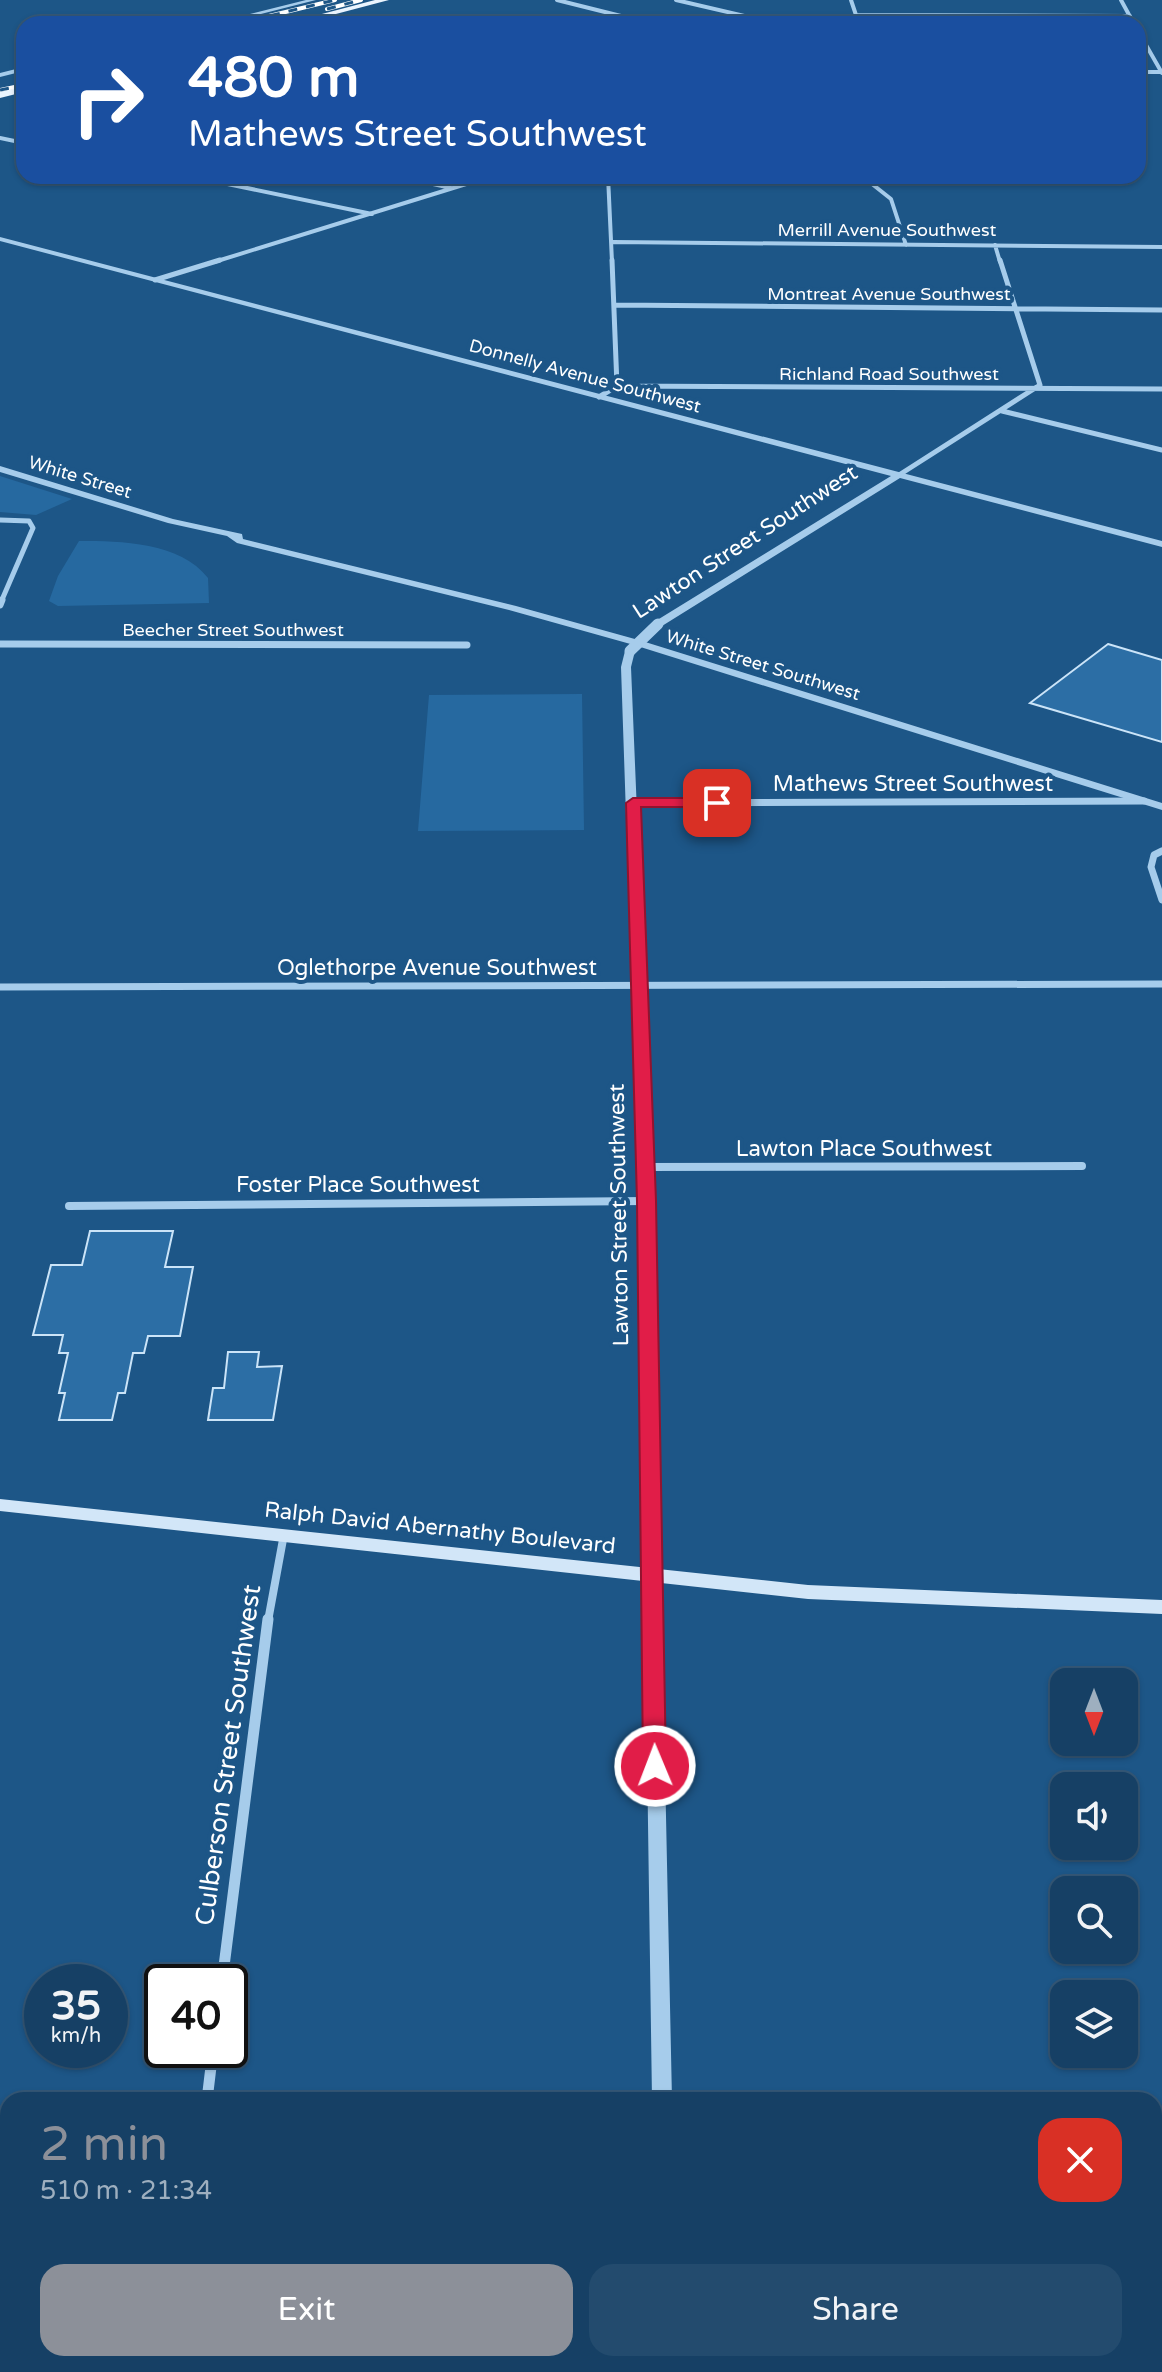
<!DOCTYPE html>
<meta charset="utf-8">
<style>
:root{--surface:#164065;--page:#234b6e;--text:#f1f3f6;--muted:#9eafbf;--line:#355979;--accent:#8c9099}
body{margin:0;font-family:"Varela Round",sans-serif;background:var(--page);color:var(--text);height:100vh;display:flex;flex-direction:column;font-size:30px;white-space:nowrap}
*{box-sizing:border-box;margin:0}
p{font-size:26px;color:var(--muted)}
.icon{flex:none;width:44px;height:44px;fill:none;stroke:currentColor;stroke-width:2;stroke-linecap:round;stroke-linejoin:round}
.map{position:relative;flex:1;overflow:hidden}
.details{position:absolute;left:0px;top:2092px;width:1162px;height:280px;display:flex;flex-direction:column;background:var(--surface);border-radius:24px 24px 0 0;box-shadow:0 2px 6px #0004,0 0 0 2px var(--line)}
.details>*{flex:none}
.banner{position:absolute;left:16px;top:16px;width:1130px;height:168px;border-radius:24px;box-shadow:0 2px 6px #0004,0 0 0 2px var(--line);background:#1a4fa0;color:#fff;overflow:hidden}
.needle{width:52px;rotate:180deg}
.controls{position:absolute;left:1050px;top:1668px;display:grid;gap:16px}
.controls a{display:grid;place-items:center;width:88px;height:88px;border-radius:16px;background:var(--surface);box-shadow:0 2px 6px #0004,0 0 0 2px var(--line);font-size:40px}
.speed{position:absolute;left:24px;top:1964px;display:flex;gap:16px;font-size:40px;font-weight:700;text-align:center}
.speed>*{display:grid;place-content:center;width:104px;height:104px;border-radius:50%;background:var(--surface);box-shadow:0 2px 6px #0004,0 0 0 2px var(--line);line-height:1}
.speed small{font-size:20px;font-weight:400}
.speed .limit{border:4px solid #111;border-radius:12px;background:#fff;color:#111}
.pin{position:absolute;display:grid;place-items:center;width:68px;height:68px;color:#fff;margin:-34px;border-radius:16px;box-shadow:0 4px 12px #0006}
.me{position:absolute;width:88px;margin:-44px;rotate:359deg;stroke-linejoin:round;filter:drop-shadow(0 0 6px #0008)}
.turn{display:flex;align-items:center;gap:28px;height:168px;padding:0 40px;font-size:36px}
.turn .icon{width:104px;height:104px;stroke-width:2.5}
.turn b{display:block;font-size:56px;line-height:68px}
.round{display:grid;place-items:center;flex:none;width:84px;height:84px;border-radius:24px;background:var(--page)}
.headline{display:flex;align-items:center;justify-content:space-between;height:136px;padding:0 40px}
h1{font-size:48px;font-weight:600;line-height:60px;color:var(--accent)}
.action{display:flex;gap:16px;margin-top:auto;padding:16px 40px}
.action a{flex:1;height:92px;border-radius:24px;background:var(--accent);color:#fff;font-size:32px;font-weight:600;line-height:92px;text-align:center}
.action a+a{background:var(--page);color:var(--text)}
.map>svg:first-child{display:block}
.green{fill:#2669a0}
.building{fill:#2c6ea5;stroke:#cbe4f8;stroke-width:2}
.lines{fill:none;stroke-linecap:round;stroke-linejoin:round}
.minor-far4{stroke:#a6cceb;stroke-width:4}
.minor-far3{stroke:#a6cceb;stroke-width:5}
.minor-far2{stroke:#a6cceb;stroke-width:7}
.minor-far1{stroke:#a6cceb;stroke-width:8}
.minor{stroke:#a6cceb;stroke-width:11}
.tertiary{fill:#a6cceb;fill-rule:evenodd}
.secondary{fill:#d2e6f8;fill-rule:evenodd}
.primary{fill:#eaf4fe;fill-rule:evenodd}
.rail-casing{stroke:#fff;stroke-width:4}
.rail{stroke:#1d5687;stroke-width:3;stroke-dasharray:9;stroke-linecap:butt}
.tertiary-bridge{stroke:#a6cceb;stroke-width:11}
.route{fill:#e11d48;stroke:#92132f;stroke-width:2}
.labels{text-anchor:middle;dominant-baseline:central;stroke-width:8;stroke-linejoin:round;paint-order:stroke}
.far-street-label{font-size:18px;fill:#fff;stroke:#1d5687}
.street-label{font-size:22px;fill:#fff;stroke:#1d5687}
.near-street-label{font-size:26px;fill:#fff;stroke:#1d5687}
</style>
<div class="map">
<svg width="1162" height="2372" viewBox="0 0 1162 2372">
<rect width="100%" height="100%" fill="#1d5687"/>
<path class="green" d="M0 476 72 499 36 515 0 512Z
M79 541C121 541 180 542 208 578L209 603 58 606 49 601 58 576Z
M582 694 584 830 418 831 429 695Z"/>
<path class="building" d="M1108 644 1162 660V742L1030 703Z
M90 1231H173L165 1267H193L180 1336H148L144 1353H133L125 1393H118L112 1420H59L65 1393H59L68 1353H59L63 1335H33L51 1265H82Z
M228 1352H259L257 1367 282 1366 273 1420H208L213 1388H224Z"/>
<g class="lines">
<path class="minor-far4" d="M557 0 653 24
M676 0 779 24
M851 0 859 24
M1121 0 1134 24
M856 15 1130 16
M313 18 338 24
M578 22 585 24
M1138 31 1162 73
M1138 72H1161
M0 138 24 143
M189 176 372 214
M397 176 451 188
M608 176 612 262
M862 176 891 199 906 245
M613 242 1162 247
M995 245 1000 262
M214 262 492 176"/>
<path class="minor-far3" d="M155 280 220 260
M615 305 1162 310
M617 386 1162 389
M599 397 617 386 612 260
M1002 411 1162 450
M899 475 1040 385 1000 260
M0 520 29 521 33 528 1 602"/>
<path class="minor-far2" d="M0 605 2 600
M0 644 467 645
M633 803 1144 801
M1162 851 1154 855 1151 867 1162 900
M0 987 1162 984"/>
<path class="minor-far1" d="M645 1167 1082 1166
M69 1206 646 1201
M268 1621 284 1534"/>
<path class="minor" d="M222 1982 268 1619
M207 2100 213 2050
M172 2372 173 2364"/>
<path class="tertiary" d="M306 0H316L221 24H210Z
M24 67V71L0 77V73Z
M0 237 1162 541V547L900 478 662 626H654V622L891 476 0 241Z
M0 466 173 519 242 534 243 539 516 606 642 641 1162 803V810L634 645 509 610 237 543 227 536 168 523 0 472Z
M630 648 635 651 631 667 653 1201 672 2100H652L639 1201 621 667 625 651Z
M656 2364H678V2372H656Z"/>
<path class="secondary" d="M0 1499 808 1585 1162 1600V1614L808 1599 0 1511Z"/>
<path class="primary" d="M375 0H389L298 24H284Z
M24 86V92L0 98V92Z"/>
<g class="rail-casing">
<path id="rail" d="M327 9 361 0
M236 24 335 0
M0 90 24 85"/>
</g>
<use href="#rail" class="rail"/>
<path class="tertiary-bridge" d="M630 651 658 624"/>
</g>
<path class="route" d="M633 798H717L725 803 717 807H641L656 1201 666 1766 663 1772 655 1775 647 1772 643 1766 637 1201 626 803Z"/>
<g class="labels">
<g class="far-street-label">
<text x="887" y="230">Merrill Avenue Southwest</text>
<text x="889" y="294">Montreat Avenue Southwest</text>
<text x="889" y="374">Richland Road Southwest</text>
<text transform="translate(585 376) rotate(15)">Donnelly Avenue Southwest</text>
<text transform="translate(80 477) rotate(17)">White Street</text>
<text x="233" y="630">Beecher Street Southwest</text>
<text transform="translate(763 665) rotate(17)">White Street Southwest</text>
</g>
<g class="street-label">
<text transform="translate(745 542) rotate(-33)">Lawton Street Southwest</text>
<text x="913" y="784">Mathews Street Southwest</text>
<text x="437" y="968">Oglethorpe Avenue Southwest</text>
<text x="864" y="1149">Lawton Place Southwest</text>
<text x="358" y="1185">Foster Place Southwest</text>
<text transform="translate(619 1215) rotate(-91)">Lawton Street Southwest</text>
<text transform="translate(440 1528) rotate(6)">Ralph David Abernathy Boulevard</text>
</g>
<g class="near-street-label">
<text transform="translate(228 1755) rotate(-82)">Culberson Street Southwest</text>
</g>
</g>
</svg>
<div class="controls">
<a><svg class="needle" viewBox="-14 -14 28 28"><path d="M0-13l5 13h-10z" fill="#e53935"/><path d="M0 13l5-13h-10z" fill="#9eafbf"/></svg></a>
<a><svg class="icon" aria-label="sound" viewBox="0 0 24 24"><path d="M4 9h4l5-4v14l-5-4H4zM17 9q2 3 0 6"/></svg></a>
<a><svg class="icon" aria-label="search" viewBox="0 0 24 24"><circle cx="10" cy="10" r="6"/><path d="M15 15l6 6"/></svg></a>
<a><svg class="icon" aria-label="layers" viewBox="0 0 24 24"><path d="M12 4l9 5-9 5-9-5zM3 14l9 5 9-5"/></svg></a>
</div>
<div class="speed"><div>35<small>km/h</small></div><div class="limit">40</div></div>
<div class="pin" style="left:717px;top:803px;background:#d93025"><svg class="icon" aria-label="arrive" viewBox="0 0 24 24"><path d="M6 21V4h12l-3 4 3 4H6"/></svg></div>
<svg class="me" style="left:655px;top:1766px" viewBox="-20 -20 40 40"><circle r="17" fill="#e11d48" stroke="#fff" stroke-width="3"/><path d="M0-11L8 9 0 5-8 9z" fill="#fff"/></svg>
<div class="banner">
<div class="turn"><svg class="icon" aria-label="right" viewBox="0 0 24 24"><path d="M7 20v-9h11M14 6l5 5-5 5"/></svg><div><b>480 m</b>Mathews Street Southwest</div></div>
</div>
<section class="details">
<div class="headline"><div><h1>2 min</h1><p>510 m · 21:34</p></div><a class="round" style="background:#d93025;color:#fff"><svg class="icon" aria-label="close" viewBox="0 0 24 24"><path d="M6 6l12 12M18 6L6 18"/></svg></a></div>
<div class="action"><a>Exit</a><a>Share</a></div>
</section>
</div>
